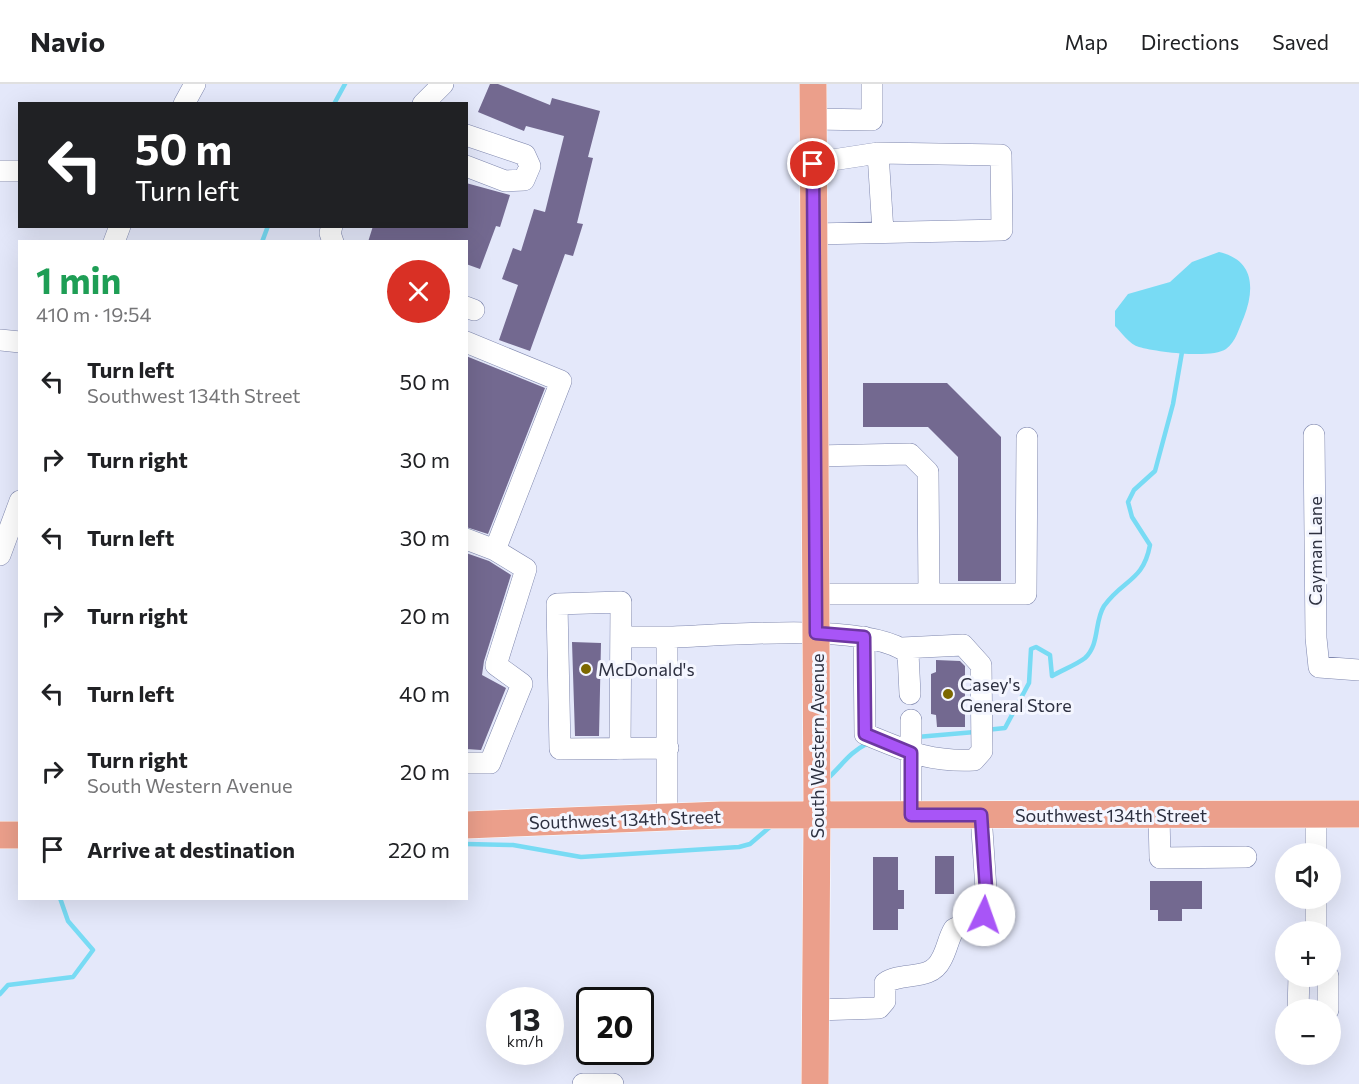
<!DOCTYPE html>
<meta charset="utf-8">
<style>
:root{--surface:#fff;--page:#f2f2f2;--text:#202124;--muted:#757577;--line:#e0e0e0}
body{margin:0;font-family:Commissioner,sans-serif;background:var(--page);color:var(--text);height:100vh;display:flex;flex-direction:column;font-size:22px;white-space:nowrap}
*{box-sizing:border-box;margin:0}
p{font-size:20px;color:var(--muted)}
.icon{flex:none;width:33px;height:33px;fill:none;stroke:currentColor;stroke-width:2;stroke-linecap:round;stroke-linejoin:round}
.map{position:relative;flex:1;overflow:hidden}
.drawer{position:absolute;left:18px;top:156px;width:450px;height:660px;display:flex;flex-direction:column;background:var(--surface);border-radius:0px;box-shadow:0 6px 24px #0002}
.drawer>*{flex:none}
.guide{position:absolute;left:18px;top:18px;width:450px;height:126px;border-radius:0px;box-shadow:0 6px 24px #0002;background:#202124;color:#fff;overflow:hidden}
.tools{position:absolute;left:1275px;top:759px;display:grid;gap:12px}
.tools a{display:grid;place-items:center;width:66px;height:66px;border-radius:50%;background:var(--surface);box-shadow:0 6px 24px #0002;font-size:30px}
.speed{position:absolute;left:486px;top:903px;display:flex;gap:12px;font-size:30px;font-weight:700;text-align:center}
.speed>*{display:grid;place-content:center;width:78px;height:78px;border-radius:50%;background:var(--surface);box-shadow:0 6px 24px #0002;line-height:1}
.speed small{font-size:15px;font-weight:400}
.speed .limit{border:3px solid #111;border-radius:9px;background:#fff;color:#111}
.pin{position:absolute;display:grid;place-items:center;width:51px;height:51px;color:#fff;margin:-26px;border:3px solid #fff;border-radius:50%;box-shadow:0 2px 6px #0007}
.me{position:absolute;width:66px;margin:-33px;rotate:3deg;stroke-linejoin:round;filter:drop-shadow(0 0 4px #0008)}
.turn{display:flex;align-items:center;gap:21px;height:126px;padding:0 18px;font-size:27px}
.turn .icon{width:78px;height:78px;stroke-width:2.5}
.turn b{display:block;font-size:42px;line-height:51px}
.round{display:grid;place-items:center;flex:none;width:63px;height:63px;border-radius:32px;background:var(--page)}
.head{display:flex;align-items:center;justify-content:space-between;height:102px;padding:0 18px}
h1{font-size:36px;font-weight:700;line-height:45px;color:#1e9e55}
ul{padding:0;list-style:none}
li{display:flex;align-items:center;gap:18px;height:78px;padding:0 18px}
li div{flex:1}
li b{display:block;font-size:22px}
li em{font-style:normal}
header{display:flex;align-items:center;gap:36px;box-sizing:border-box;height:84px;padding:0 30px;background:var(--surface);border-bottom:2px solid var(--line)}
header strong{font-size:28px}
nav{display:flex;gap:33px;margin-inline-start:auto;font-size:21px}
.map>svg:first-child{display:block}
.water{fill:#78dbf4}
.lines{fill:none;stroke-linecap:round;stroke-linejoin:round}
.stream{stroke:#78dbf4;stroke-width:4.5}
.building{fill:#736990}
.minor-casing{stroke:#7f87ae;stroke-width:22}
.major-casing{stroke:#fff;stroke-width:28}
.minor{stroke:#fff;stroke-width:21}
.major{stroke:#eb9f8b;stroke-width:27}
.route-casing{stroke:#6d37a1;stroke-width:15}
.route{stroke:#a855f7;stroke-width:10}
.poi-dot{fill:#7c6800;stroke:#f4f6ff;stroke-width:2}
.labels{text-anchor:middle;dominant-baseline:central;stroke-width:6;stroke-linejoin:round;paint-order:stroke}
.street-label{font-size:18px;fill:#2d3040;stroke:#f4f6ff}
.poi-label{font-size:18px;fill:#2d3040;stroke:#f4f6ff;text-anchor:start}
</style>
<header>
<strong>Navio</strong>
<nav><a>Map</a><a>Directions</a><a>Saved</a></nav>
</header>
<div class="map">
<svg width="1359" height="1000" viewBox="0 0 1359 1000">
<rect width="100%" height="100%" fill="#e4e8fa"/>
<path class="water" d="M1219 168C1254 176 1255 204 1244 233 1239 244 1236 258 1226 265 1212 275 1156 268 1139 263 1130 261 1121 248 1115 242V227L1128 210 1170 198 1192 178Z"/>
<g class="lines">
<path class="stream" d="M334 20 345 0
M262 158 268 142
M986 646 1005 644 1029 599 1031 565 1036 563 1050 571 1052 592C1062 586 1076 581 1085 574 1100 560 1094 538 1104 522 1123 495 1143 498 1150 461L1132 433 1128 418 1134 406 1155 387 1173 320 1182 268
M917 653 975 648
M826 696C843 681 847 670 868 659
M466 760 513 761 581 773 739 763 750 760 771 742
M0 910 8 901 73 893 93 866 68 837 60 814"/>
</g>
<path class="building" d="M490 0H498L550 21 552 14 600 27 588 73 593 74 577 139 583 140 573 172 565 170 530 267 499 256 518 201 502 195 513 164 521 167 534 125 545 128 564 52 526 42 524 47 478 28Z
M466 99 510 111 500 143 496 142 480 185 466 180V158H368L373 142H466Z
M466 272 545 304 488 450 466 443Z
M863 299H947L1001 353V497H958V373L928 343H863Z
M466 469 489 477 511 491 484 577 482 591 506 604 481 666 466 665Z
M572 558 601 559 599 652H575Z
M936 576 960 577 965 582V643H937L936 631 931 630V590L936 588Z
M935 772H954V810H935Z
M873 773H898V806H904V825H898V846H873Z
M1150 797H1202V825H1182V837H1158V826H1150Z"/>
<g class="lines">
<g class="minor-casing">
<path id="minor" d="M184 20 195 0
M423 20 443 0
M813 35 872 36V0
M466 51 525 71 530 82 524 96 505 97 466 82
M878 69 883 148
M813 79 878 69 1001 71 1002 146 814 150
M0 87H20
M332 142 330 149 333 158
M114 158 120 142
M466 223 474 226
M0 256 20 258
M466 258 561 297 495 466 526 485 496 581 522 600 490 679H466
M1314 351 1316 554 1319 583 1359 586
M815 372 910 370 928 388 929 510
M466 455 495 466
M0 471 20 417
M816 510H1026L1027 354
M621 553H667
M864 553 865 650C907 667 928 678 974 676L982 667 981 581 963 561 902 564
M911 636V731
M620 665 621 518 557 520 560 665 668 664
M667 732V553C722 552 867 537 908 569L910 610
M1159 732 1160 774 1246 773
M1316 770V730
M1316 848V814
M1328 892V926
M816 926 879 924 885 917V899C902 887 930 898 941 876 947 866 948 855 954 845L984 831 987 820 981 731
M1298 926 1299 892
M583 1000H613"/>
</g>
<g class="major-casing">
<path id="major" d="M813 0 817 731 815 1000
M466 741 721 731 1359 730
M0 751H20"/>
</g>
<use href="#minor" class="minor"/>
<use href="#major" class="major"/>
</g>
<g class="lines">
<g class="route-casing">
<path id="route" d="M813 80 816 549 864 553 865 650 911 669V731H981L987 820 984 831"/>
</g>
<use href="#route" class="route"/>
</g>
<g class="poi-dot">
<circle cx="586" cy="585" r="6"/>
<circle cx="948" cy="610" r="6"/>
</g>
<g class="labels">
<g class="street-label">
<text transform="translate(1315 467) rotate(-90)">Cayman Lane</text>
<text transform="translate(817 662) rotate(-90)">South Western Avenue</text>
<text x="1111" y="731">Southwest 134th Street</text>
<text transform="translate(625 735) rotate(-2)">Southwest 134th Street</text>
</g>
<g class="poi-label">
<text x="598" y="585">McDonald's</text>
<text x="960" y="600">Casey's<tspan x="960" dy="21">General Store</tspan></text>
</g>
</g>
</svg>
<div class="tools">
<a><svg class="icon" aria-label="sound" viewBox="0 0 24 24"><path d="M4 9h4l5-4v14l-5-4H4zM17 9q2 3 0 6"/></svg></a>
<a>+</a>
<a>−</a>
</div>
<div class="speed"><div>13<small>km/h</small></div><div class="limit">20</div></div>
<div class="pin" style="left:813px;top:80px;background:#d93025"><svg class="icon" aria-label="arrive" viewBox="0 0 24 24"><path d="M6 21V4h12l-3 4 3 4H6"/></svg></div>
<svg class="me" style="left:984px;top:831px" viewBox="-20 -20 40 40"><circle r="19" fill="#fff"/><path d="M0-13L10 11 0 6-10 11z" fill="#a855f7"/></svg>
<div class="guide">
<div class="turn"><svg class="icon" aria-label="left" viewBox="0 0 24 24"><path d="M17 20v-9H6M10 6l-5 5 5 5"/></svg><div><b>50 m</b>Turn left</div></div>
</div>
<section class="drawer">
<div class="head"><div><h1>1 min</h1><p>410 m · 19:54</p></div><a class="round" style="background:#d93025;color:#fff"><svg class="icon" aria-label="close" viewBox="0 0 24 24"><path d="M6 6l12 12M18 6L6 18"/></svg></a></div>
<ul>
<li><svg class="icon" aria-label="left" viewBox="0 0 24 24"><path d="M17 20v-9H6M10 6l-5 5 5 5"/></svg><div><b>Turn left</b><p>Southwest 134th Street</p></div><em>50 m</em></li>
<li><svg class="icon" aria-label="right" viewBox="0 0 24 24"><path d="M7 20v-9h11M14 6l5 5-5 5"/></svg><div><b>Turn right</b></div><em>30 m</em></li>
<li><svg class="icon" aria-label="left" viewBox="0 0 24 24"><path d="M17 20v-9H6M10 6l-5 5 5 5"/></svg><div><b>Turn left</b></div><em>30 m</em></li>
<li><svg class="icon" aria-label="right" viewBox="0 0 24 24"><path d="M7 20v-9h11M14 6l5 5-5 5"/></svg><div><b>Turn right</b></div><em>20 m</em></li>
<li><svg class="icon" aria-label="left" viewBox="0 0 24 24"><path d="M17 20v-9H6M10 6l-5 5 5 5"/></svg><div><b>Turn left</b></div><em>40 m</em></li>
<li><svg class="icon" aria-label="right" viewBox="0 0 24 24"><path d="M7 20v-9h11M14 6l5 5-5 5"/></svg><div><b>Turn right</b><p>South Western Avenue</p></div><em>20 m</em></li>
<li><svg class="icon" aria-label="arrive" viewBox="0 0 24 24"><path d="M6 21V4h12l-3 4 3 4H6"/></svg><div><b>Arrive at destination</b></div><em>220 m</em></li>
</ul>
</section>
</div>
